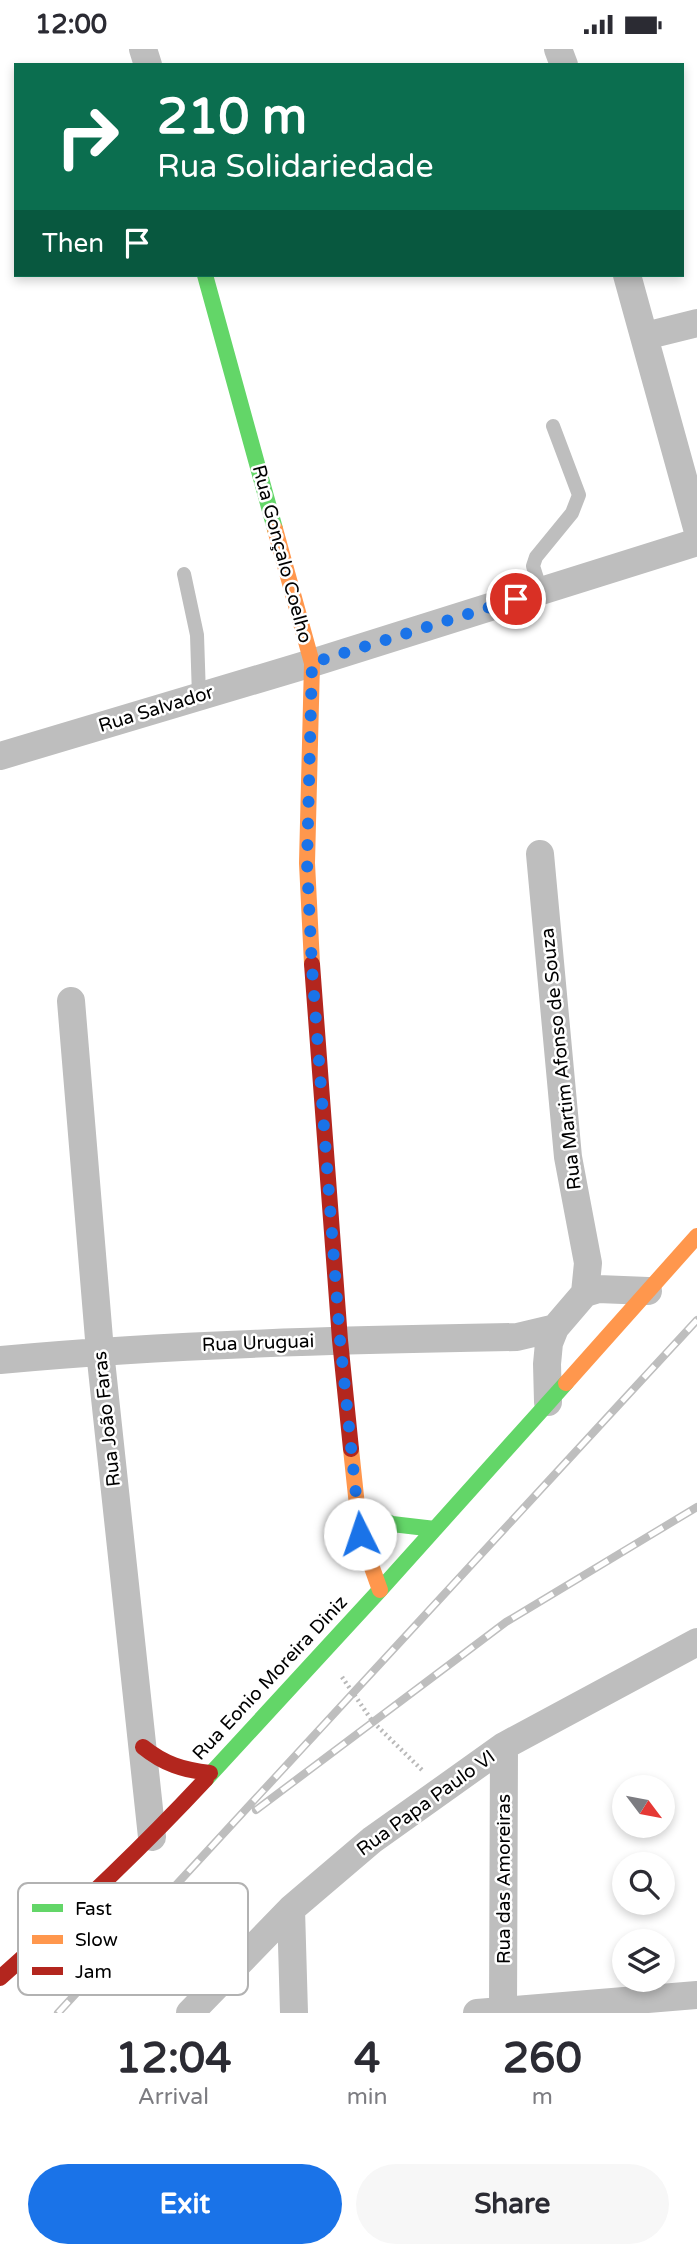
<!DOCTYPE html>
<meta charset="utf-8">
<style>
:root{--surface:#fff;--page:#f7f7f7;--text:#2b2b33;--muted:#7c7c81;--accent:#1a73e8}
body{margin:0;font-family:"Varela Round",sans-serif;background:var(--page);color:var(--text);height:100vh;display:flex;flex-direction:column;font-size:26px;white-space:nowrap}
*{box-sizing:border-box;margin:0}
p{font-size:23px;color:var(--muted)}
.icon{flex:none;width:38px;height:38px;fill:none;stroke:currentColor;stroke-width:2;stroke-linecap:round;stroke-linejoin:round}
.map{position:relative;height:1964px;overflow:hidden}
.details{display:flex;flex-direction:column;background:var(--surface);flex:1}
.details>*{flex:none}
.hud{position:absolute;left:14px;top:14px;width:670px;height:214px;border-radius:0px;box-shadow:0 4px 10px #0003;background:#0b6e4f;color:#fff;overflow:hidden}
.needle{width:46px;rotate:122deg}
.fabs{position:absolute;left:612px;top:1726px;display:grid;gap:14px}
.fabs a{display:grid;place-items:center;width:63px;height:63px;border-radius:50%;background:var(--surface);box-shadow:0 4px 10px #0003;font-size:35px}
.pin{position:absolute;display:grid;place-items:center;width:60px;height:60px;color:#fff;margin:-30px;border:4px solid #fff;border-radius:50%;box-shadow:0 2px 7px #0007}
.me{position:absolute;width:77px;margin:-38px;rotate:356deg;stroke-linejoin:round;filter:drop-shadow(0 0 5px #0008)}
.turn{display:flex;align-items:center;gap:24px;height:147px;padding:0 28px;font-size:32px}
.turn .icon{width:91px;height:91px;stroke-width:2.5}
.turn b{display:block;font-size:49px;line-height:60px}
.then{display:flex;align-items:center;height:66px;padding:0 28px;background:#0003;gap:14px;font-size:26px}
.eta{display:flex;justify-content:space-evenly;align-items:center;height:119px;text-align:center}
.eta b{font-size:42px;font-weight:700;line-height:49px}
.cta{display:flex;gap:14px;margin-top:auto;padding:14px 28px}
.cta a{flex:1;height:80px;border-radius:42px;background:var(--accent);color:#fff;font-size:28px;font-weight:700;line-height:80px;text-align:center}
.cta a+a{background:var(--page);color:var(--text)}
.status{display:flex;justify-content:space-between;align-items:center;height:49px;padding:0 35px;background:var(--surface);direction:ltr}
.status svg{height:19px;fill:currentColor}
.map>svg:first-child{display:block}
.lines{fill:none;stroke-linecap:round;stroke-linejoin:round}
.path{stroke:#b9b9b9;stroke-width:4.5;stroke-dasharray:2 3.5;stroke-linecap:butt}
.lane{stroke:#bebebe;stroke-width:14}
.street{stroke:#bebebe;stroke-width:28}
.fast{stroke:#63d668;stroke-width:16}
.slow{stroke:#ff974d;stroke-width:16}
.jam{stroke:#b3261e;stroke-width:16}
.rail-casing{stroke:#bebebe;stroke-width:8}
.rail{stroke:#fff;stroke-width:5;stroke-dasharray:16;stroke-linecap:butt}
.route{stroke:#1a73e8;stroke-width:12;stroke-dasharray:0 21.6}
.labels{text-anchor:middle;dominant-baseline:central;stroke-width:5;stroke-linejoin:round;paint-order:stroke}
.street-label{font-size:19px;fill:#000;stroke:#fff}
.key{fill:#fff;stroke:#b2b2b2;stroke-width:2}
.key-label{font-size:19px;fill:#000}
</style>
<div class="status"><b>12:00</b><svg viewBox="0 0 49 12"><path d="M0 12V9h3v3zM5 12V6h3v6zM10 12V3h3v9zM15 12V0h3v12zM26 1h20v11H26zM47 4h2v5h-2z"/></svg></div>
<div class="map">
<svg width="697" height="1964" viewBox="0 0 697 1964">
<rect width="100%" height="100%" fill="#fff"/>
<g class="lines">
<path class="path" d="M342 1628 373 1673 423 1722"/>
<path class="lane" d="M184 525 197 586 199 647
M541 542 533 517 536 508 572 464 579 446 553 377"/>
<path class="street" d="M143 0 148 16
M558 0 564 16
M627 226 697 479
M645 287 697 274
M0 707 312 614 697 493
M540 805 568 1108 588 1214 585 1244 555 1279 549 1294 547 1315 548 1353
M71 952 100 1302 152 1788
M585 1244 598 1240 648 1242
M0 1311C173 1295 343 1291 517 1288L555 1279
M291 1860 294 1964
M190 1964 291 1860 372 1791 504 1697 697 1593
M477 1964 697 1946
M503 1964 504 1697"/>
<path class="fast" d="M205 226 275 480
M358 1459 392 1475 435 1480
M206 1730 380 1541 566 1334"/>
<path class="slow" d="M275 480 312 614 307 814 312 915
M566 1334 697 1187
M351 1400 360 1485 380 1541"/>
<path class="jam" d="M312 915 340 1291 351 1400
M143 1698C164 1715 183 1721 210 1724
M0 1929C72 1865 140 1801 206 1730"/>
<g class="rail-casing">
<path id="rail" d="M256 1761 506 1573 697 1458
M58 1964 697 1271"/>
</g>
<use href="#rail" class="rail"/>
</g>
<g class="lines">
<path class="route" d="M360 1485 340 1291 312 919 307 814 312 614 516 550"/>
</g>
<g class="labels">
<g class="street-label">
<text transform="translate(282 505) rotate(75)">Rua Gonçalo Coelho</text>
<text transform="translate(156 660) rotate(-17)">Rua Salvador</text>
<text transform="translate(561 1010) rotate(-96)">Rua Martim Afonso de Souza</text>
<text transform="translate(258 1294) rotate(-2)">Rua Uruguai</text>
<text transform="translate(107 1370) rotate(-96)">Rua João Faras</text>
<text transform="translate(270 1629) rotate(-47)">Rua Eonio Moreira Diniz</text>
<text transform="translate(426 1754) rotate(-36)">Rua Papa Paulo VI</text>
<text transform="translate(504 1830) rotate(-90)">Rua das Amoreiras</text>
</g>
</g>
<rect x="18" y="1834" width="230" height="112" rx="10" class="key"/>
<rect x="32" y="1855" width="31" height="8" fill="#63d668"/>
<rect x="32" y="1886" width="31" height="9" fill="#ff974d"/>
<rect x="32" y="1918" width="31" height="8" fill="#b3261e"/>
<g class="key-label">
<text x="75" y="1866">Fast</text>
<text x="75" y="1897">Slow</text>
<text x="75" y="1929">Jam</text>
</g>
</svg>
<div class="fabs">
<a><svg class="needle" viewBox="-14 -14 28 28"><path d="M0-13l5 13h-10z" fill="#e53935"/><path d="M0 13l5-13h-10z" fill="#7c7c81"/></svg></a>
<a><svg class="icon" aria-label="search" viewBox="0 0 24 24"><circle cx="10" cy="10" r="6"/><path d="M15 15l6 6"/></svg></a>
<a><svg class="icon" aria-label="layers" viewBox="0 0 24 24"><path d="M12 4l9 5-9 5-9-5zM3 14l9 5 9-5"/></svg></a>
</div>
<div class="pin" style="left:516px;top:550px;background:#d93025"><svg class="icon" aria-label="arrive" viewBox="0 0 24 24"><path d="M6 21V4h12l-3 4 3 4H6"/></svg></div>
<svg class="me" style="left:360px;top:1485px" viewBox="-20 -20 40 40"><circle r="19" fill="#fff"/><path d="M0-13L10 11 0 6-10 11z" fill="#1a73e8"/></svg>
<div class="hud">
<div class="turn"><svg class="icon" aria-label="right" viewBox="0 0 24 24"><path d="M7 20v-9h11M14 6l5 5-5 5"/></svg><div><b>210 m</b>Rua Solidariedade</div></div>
<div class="then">Then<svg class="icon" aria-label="arrive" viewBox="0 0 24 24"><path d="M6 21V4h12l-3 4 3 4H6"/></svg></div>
</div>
</div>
<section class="details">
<div class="eta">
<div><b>12:04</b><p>Arrival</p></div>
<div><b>4</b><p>min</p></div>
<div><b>260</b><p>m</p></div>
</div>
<div class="cta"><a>Exit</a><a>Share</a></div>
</section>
